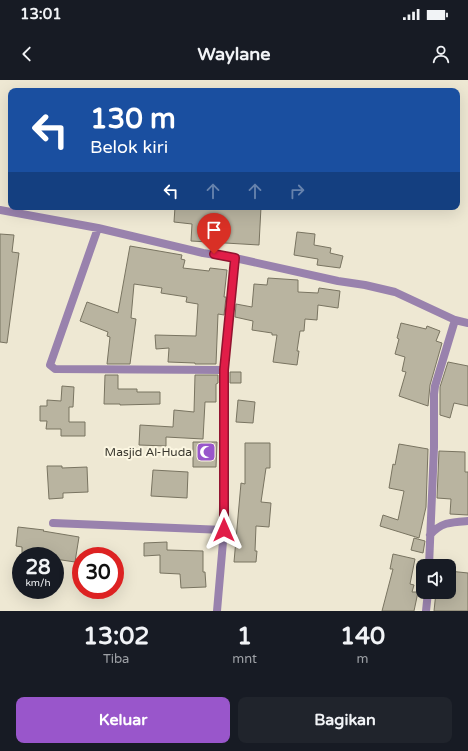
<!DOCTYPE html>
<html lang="id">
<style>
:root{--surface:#171b24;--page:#20242c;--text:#f1f3f6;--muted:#9ea1a6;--accent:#9956cb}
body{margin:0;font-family:"Varela Round",sans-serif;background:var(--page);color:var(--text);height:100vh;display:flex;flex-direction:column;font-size:15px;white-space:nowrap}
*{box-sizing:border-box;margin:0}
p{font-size:13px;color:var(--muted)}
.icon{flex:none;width:22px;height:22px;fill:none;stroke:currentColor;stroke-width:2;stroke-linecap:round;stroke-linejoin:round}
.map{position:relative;height:531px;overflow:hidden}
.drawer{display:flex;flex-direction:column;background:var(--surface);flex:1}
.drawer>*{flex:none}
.top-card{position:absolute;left:8px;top:8px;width:452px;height:122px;border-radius:8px;box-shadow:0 4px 16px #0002;background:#1a4fa0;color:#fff;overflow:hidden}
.tools{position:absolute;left:416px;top:479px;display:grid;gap:8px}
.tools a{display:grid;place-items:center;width:40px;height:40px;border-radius:8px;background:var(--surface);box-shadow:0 4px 16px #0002;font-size:20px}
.speed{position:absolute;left:12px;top:467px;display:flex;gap:8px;font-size:20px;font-weight:700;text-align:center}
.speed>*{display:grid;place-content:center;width:52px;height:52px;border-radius:50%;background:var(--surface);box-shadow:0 4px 16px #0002;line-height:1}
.speed small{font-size:10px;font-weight:400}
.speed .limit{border:6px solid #d22;background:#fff;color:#111}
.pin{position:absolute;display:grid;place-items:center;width:34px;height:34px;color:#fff;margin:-41px -17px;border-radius:50% 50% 50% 0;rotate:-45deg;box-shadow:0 0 4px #0007}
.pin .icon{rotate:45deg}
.me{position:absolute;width:44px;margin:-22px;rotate:0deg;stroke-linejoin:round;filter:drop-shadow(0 0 3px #0008)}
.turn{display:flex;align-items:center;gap:14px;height:84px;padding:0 16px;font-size:18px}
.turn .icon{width:52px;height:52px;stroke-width:2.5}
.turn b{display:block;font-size:28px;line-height:34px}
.lanes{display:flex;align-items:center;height:38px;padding:0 16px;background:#0003;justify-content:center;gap:20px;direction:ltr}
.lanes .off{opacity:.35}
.eta{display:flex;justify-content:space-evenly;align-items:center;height:68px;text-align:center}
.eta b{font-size:24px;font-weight:700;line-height:28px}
.button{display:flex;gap:8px;margin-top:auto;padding:8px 16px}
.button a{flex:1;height:46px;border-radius:8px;background:var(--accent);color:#fff;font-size:16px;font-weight:700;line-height:46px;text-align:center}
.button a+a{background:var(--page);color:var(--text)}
.status{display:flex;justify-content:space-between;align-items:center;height:28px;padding:0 20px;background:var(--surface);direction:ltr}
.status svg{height:11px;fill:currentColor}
header{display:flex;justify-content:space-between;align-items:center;height:52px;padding:0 16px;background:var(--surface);font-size:18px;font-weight:700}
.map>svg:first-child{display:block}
.building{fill:#b9b4a0;stroke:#797461}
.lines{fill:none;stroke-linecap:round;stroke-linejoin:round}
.minor{stroke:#9982ad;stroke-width:8}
.route-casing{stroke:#92132f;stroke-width:10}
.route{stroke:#e11d48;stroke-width:7}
.labels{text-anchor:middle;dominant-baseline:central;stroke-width:4;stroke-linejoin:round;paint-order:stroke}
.poi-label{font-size:12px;fill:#3a382f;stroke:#fbf6e1;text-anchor:end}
</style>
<div class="status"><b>13:01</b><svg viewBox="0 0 49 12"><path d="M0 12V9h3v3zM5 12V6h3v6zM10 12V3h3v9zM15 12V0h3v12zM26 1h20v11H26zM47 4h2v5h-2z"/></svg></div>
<header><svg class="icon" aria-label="back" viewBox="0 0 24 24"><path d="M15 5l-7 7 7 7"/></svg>Waylane<svg class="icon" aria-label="person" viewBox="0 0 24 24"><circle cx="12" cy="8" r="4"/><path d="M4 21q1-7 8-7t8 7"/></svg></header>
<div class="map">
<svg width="468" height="531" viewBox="0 0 468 531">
<rect width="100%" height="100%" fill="#eee8d3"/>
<path class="building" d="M175 127H261L259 165 191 161 192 144 174 142Z
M297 152 315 154 314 165 331 168 330 173 343 176 340 188 317 185 318 179 294 175Z
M0 154 14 155 12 172 19 173 7 263 0 262Z
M130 166 182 175 181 179 185 180 183 188 209 191 210 188 227 190 224 217H226L224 235 218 234 216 284H195V283L168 282 169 268 156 269 155 255 196 256 198 224 186 222 187 217 161 213 162 208 134 204 131 238 136 239 130 284H107L110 257 107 256 108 252 80 241 87 222 118 233Z
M268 198 298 200V212L318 213 319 208 340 211 338 228 318 225 317 240 305 239 304 251H300L297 271H299L297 285 273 282 277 255H272V253L252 250 253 241 235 237 236 224 252 227 254 204 267 205Z
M401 243 426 249 427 246 440 251 436 261 442 263 430 305 428 326 399 316 406 292 402 291 405 277 395 274 399 259 397 258Z
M448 282 468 286V326L454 323 450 338 440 335V307Z
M230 292H241V303H230Z
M105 295H118V309H137V312H160V324L120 325V324H104Z
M195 295H218V303L216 304V322H205L203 359 166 357V366L139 365 140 345 173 347 174 330 194 332Z
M62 306 74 307 73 327H69V342H85V356H61V349H46L47 341H40V326H47V320L61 321Z
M238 320 255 322 253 343 236 342Z
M193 362H217L216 387H193Z
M245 363H270V388H266L261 422 271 423 269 447 256 446 255 471H257L256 482H234L241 403 245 404Z
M399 364 428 369 426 427 419 458 380 446 383 435 398 440 404 411 389 408 393 384 395 385Z
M439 371 465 372V392H468V435L450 434 451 419 437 418Z
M47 386H62V388L87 387 88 412 63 413V418L49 419Z
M153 390 188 392 187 418 151 416Z
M18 447 44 450 43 451 79 457 75 482 55 479V476H22V467L16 466Z
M414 458 425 461 423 473 411 470Z
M167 462V470L203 471V492H205L206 507 181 508 180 494 160 493V475L144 476V463Z
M393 474 415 479 410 504 414 505 412 512H418L414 531H382L393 489H390Z
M449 491 468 493V531H434L436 512H449Z"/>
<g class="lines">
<path class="minor" d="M0 130 98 148 203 173 235 178 338 201 365 205 395 212 455 240 468 243
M98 148 50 285 55 289 224 290
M53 443 224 450
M430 455C441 442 452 442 468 441
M429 486 434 367V314L435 306 455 240
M217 531 224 450V290L235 178
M426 531 428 512"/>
</g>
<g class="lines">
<g class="route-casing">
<path id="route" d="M214 174 235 178 224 290V450"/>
</g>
<use href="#route" class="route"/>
</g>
<defs>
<g id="mosque-square" transform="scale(1)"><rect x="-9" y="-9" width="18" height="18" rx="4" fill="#9956cb" stroke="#fbf6e1"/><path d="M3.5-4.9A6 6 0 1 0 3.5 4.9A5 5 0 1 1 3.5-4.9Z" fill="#fff"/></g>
</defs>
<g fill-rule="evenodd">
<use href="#mosque-square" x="206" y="372"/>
</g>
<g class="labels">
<g class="poi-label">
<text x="192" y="372">Masjid Al-Huda</text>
</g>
</g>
</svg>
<div class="tools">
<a><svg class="icon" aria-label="sound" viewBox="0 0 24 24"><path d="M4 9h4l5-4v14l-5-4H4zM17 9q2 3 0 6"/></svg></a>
</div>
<div class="speed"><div>28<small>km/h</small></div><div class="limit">30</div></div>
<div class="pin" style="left:214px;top:174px;background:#d93025"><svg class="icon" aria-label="arrive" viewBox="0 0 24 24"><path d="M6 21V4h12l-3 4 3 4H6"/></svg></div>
<svg class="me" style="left:224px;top:450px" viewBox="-20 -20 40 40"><path d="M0-17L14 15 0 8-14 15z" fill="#e11d48" stroke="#fff" stroke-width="4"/></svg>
<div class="top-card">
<div class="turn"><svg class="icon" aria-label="left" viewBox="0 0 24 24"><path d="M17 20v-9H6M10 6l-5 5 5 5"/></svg><div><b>130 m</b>Belok kiri</div></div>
<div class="lanes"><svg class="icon" aria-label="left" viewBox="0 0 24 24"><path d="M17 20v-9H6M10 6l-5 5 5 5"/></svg><svg class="icon off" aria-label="ahead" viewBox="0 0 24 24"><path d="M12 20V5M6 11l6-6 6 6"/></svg><svg class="icon off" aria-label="ahead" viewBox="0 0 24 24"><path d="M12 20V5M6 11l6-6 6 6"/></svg><svg class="icon off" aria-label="right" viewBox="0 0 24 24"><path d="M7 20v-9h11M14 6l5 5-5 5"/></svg></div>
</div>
</div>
<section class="drawer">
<div class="eta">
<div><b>13:02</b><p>Tiba</p></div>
<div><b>1</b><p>mnt</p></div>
<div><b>140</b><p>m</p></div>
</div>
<div class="button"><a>Keluar</a><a>Bagikan</a></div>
</section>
